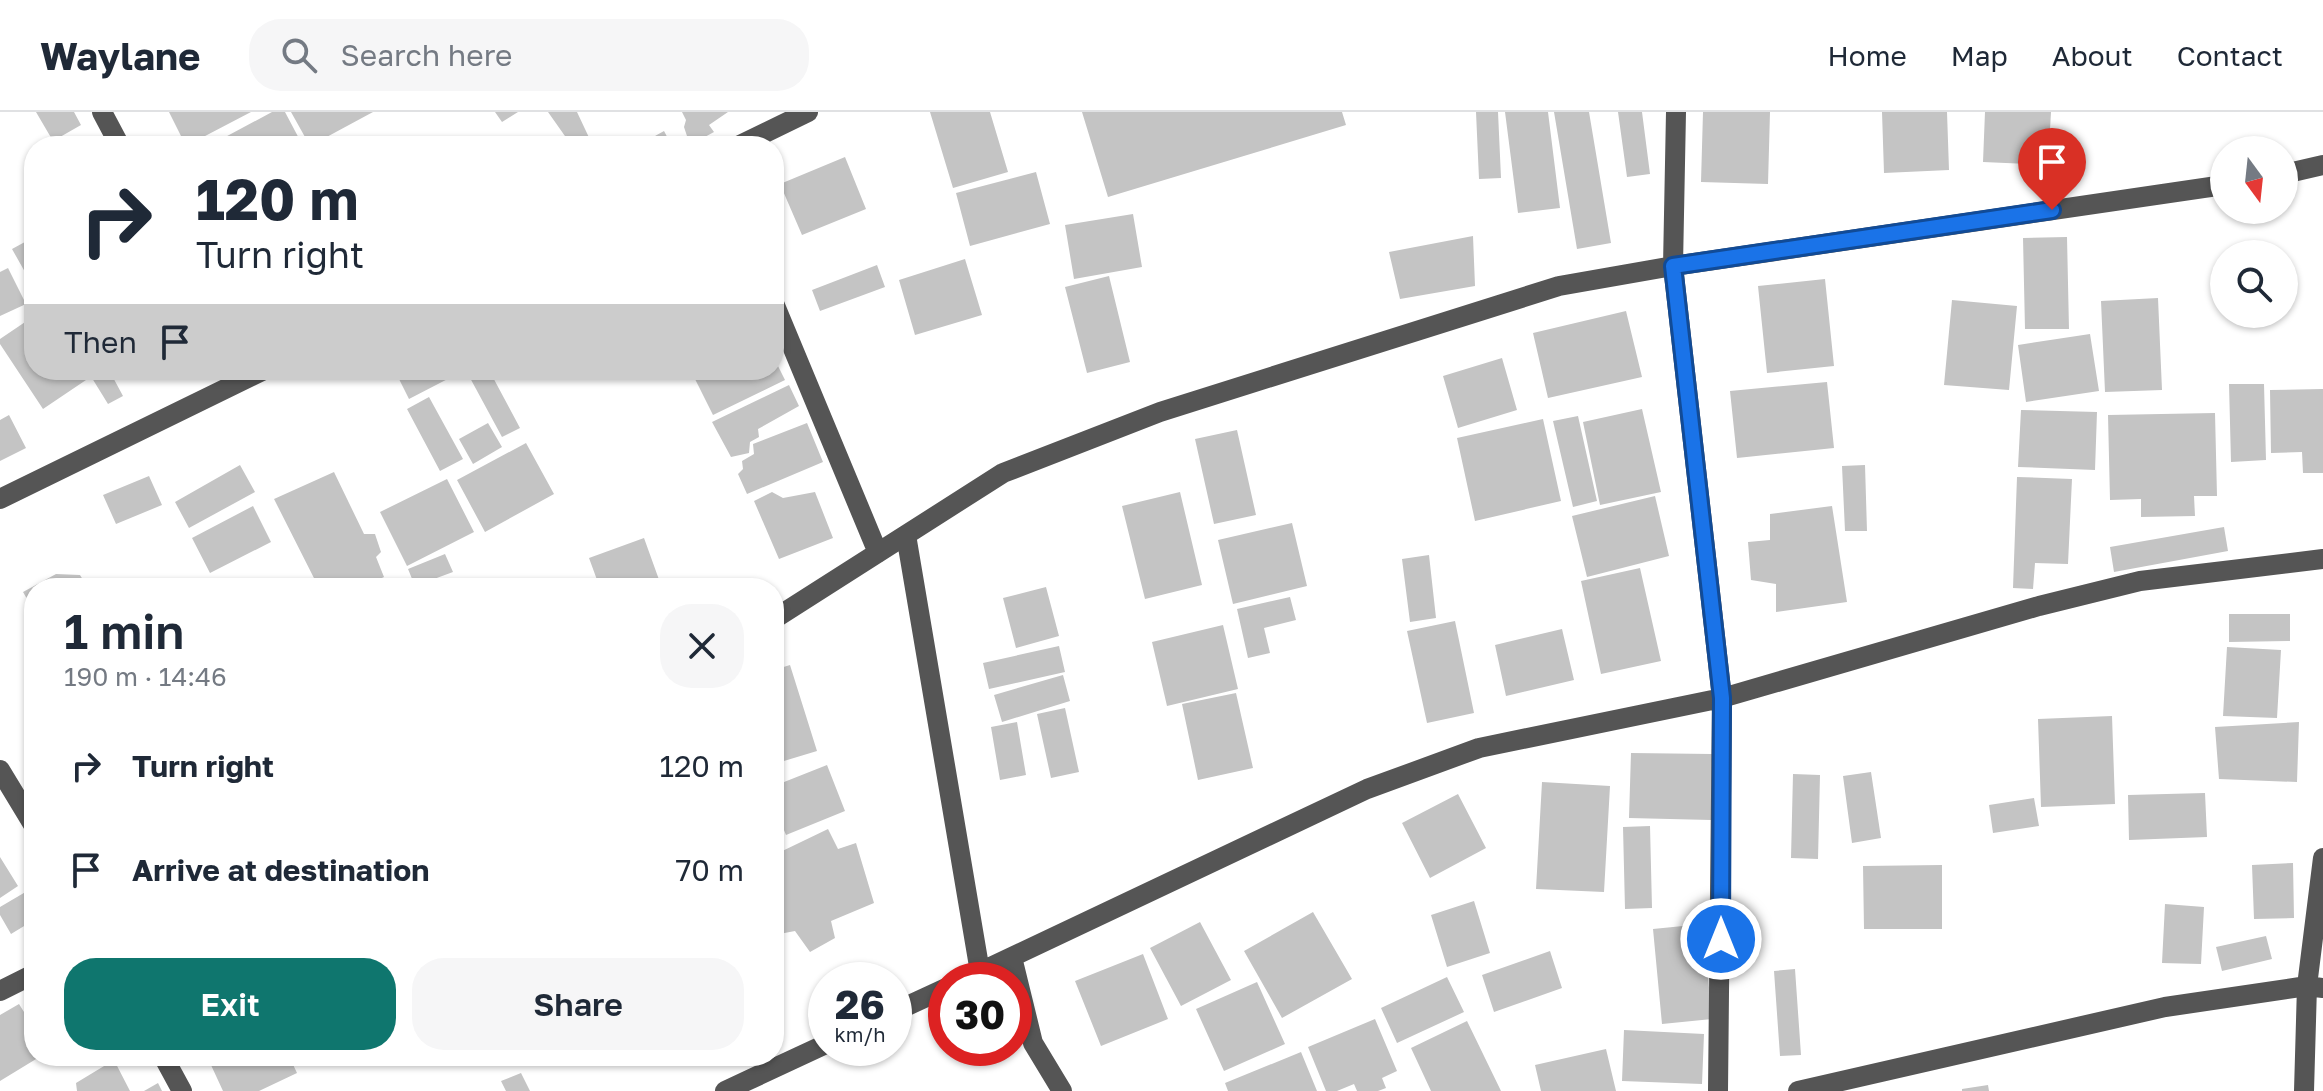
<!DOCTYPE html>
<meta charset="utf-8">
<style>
:root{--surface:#fff;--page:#f6f6f7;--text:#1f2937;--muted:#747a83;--line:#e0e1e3;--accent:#0f766e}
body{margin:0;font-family:"Golos Text",sans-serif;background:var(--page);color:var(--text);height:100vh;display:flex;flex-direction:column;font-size:30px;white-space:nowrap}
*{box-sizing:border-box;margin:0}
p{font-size:26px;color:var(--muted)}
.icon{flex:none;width:44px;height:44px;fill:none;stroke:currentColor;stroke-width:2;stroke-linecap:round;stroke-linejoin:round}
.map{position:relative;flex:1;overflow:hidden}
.sheet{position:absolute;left:24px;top:466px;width:760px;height:488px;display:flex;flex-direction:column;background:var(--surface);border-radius:32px;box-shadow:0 2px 6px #0004}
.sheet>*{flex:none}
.guide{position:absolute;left:24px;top:24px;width:760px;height:244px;border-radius:32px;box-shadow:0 2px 6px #0004;background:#fff;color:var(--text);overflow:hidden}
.needle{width:52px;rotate:165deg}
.tools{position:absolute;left:2210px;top:24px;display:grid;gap:16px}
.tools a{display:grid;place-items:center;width:88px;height:88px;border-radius:50%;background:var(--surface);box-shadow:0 2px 6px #0004;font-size:40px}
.speed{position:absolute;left:808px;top:850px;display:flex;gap:16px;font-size:40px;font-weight:700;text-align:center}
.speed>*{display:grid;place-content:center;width:104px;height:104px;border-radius:50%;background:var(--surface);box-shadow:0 2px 6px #0004;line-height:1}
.speed small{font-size:20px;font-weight:400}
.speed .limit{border:12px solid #d22;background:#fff;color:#111}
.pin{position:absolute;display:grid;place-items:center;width:68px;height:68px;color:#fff;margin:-82px -34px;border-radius:50% 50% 50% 0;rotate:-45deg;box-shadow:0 0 8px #0007}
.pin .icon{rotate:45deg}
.me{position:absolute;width:88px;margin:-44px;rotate:0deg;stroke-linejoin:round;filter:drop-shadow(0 0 6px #0008)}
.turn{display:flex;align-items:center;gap:28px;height:168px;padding:0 40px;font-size:36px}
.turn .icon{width:104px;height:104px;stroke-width:2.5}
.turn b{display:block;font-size:56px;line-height:68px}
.then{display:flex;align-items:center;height:76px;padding:0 40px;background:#0003;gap:16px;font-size:30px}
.round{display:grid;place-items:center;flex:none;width:84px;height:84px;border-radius:32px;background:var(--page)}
.head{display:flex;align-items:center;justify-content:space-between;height:136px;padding:0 40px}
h1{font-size:48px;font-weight:600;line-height:60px}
.cta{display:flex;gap:16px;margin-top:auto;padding:16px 40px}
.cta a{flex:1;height:92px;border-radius:32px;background:var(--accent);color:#fff;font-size:32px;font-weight:600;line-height:92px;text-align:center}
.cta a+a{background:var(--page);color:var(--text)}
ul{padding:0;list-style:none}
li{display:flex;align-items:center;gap:24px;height:104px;padding:0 40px}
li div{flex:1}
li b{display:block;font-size:30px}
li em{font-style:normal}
header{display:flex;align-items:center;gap:48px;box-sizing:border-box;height:112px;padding:0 40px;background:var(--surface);border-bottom:2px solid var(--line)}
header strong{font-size:38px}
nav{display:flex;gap:44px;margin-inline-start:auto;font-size:28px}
.search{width:560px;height:72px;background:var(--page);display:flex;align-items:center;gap:20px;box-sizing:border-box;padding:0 28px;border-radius:32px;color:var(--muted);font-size:30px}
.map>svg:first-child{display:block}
.building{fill:#c4c4c4}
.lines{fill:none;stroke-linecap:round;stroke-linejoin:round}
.minor{stroke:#555;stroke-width:20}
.route-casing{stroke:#114b97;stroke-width:20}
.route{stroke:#1a73e8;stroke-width:14}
</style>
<header>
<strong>Waylane</strong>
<div class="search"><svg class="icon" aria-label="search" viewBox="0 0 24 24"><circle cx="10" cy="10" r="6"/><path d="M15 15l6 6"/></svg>Search here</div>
<nav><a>Home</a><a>Map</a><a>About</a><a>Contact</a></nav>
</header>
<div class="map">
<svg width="2323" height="979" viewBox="0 0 2323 979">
<rect width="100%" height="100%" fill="#fff"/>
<path class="building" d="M36 0H74L81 13 53 29Z
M169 0H251L186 34Z
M272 0H285L303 34H218L216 30Z
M291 0H373L310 34Z
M495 0H518L502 10Z
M548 0H577L593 34H572Z
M682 0H728L709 13 714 20 690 33 684 15 686 8Z
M930 0H990L1008 60 953 76Z
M1082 0H1342L1346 13 1108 85Z
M1476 0H1498L1501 66 1479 67Z
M1505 0H1548L1560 96 1518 101Z
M1554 0H1589L1611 131 1577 137Z
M1618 0H1642L1650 62 1627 65Z
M1703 0H1770L1768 72 1701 70Z
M1882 0H1947L1949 58 1884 61Z
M1985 0H2051L2048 53 1983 50Z
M664 19 672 34H637Z
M845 45 866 97 802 123 780 72Z
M1036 60 1050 112 970 134 956 81Z
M1133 102 1142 155 1074 167 1065 113Z
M1473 124 1475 174 1400 187 1389 140Z
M34 125V176L12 137Z
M2067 125 2069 217H2025L2023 126Z
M965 147 982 203 915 223 899 168Z
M877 153 885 175 820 199 812 178Z
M8 156 26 192 0 204V160Z
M1109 164 1130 250 1087 261 1065 175Z
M1825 167 1834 254 1767 261 1758 174Z
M2158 186 2162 278 2105 280 2101 189Z
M1952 188 2017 194 2009 278 1944 273Z
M1626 199 1642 265 1548 286 1533 221Z
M34 204V258H80L86 268 43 297 0 232V227Z
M2090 222 2099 279 2026 290 2018 233Z
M774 246 785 268 713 303 692 261 699 258H774Z
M1502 246 1517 298 1458 316 1443 264Z
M87 258H109L123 284 108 292Z
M118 258H169L150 268 141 260 123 267Z
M411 258H465L409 287 398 265Z
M479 258H489L520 316 502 325 469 264Z
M1827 270 1834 336 1737 346 1730 279Z
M2229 272H2264L2266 348 2231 350Z
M789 273 799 294 758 317 759 325 750 330 749 341 731 345 712 310Z
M2323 277V361H2303L2302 340 2271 341 2270 278Z
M429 285 463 347 440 359 407 297Z
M1642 297 1661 380 1600 393 1583 310Z
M2021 298 2097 300 2095 358 2018 355Z
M2215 301 2217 384H2194L2195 404 2141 405V387L2110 388 2108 303Z
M9 303 26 336 0 349V308Z
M1578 304 1597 389 1573 395 1553 309Z
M1543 307 1561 389 1475 409 1457 326Z
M488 311 502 335 473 352 459 327Z
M807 311 823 350 747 382 738 362 743 357 742 349 754 342 753 332Z
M1237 318 1256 403 1214 412 1195 327Z
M526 331 554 382 485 420 457 368Z
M240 353 255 380 189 416 175 390Z
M1865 353 1867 419H1845L1842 354Z
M334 360 364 422H375L381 440 376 445 384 465 361 476H319L274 387Z
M149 364 162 393 116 412 103 383Z
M2017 365 2072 367 2068 452 2035 451 2033 477 2013 476Z
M447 367 474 420 407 454 380 400Z
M772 380 783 386 815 380 833 426 779 447 754 389Z
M1180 380 1202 473 1145 487 1122 394Z
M1655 384 1669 444 1587 465 1572 404Z
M253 394 271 430 210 461 192 426Z
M1832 394 1847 490 1776 500V472L1751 468 1748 430 1770 428V402Z
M1292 411 1307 474 1233 492 1218 428Z
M2224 415 2228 439 2114 460 2110 435Z
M644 426 662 476H600L589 446Z
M445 442 453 460 415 474 408 457Z
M1429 443 1436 506 1410 510 1402 447Z
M1640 456 1661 549 1601 562 1581 469Z
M56 462 80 463 88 476H34V499L23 480Z
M1046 475 1059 524 1016 536 1003 486Z
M1290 485 1296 508 1264 516 1270 541 1248 546 1237 497Z
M2229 502H2290V529L2229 530Z
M1455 509 1474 601 1427 611 1407 519Z
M1223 513 1238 577 1167 594 1152 530Z
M1562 517 1574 568 1506 584 1495 533Z
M1059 534 1065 560 989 577 983 551Z
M2227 535 2281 538 2277 606 2223 604Z
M790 553 817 639 774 652V558Z
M1063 563 1070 589 1002 610 994 583Z
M1236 581 1253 656 1198 668 1182 592Z
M1065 596 1079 660 1051 666 1037 602Z
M2112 604 2115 692 2041 695 2038 607Z
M1017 610 1026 663 1000 668 991 615Z
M2299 610 2297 670 2219 667 2215 615Z
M1631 641 1712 642 1711 708 1629 706Z
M827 653 845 699 786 723 774 693V674Z
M1871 660 1881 726 1852 731 1843 664Z
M1793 662 1820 663 1818 747 1791 746Z
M1542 670 1610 674 1604 780 1536 777Z
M2205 681 2207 725 2129 728 2128 683Z
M1458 682 1486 736 1430 766 1402 711Z
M2034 686 2039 714 1993 721 1989 693Z
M1650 714 1652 796 1625 797 1623 715Z
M828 717 838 737 856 731 874 791 831 809 835 826 810 840 795 819 774 823V743Z
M0 745 18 774 0 786Z
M2293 751 2294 806 2254 807 2252 753Z
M1942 753V817H1864L1863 754Z
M34 775V808L11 822 0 803V795Z
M1474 789 1490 841 1447 855 1431 803Z
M2165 792 2204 795 2201 852 2162 851Z
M1313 800 1352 867 1282 906 1244 839Z
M1200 810 1231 868 1181 894 1150 836Z
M1703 812 1712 907 1662 912 1653 817Z
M2266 824 2272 847 2222 859 2216 835Z
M1550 839 1562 876 1494 900 1482 863Z
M1143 842 1168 907 1101 934 1075 869Z
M1795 857 1801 943 1780 944 1774 859Z
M1447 865 1464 900 1397 931 1381 896Z
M1257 870 1285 932 1224 959 1196 897Z
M19 892 34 916V944H41L0 969V903Z
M1375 907 1397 959 1382 966 1386 976 1378 979H1357L1354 972 1337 979H1326L1308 935Z
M1467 909 1501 979H1431L1411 936Z
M1624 918 1704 922 1702 972 1622 969Z
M1606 937 1616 979H1541L1535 953Z
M1301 940 1317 979H1228L1225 971Z
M229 944H289L297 961 259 979H223L211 953Z
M298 944H317L300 951Z
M570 944H585L586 947 573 951Z
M114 948 130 979H77L76 971Z
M521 961 530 979H506L501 969Z
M158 971 162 979H144Z
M1988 973 1989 979H1962V977Z"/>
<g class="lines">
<path class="minor" d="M102 0 120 34
M1676 0 1673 154 1722 586 1718 979
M738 34 808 0
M2284 62 2323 53
M774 191 878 441
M0 387 264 258
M906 423 980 860
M774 507 1003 361 1160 300 1559 174 1673 154 2224 73
M0 658 34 714
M1012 845 1033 931 1062 979
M963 868 1367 677 1479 636 1722 586 2039 494 2140 469 2323 447
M0 879 34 862
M894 900 946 876
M163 944 182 979
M725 979 826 932
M1798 979 2165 895 2307 874 2323 876
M2304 979 2307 874 2323 746"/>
</g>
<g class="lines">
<g class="route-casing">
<path id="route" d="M1721 827 1722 586 1673 154 2052 98"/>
</g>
<use href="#route" class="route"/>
</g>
</svg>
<div class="tools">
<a><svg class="needle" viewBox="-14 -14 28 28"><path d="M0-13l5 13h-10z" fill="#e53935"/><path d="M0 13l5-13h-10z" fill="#747a83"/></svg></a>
<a><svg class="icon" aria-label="search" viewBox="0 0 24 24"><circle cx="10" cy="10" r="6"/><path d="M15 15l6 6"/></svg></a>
</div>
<div class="speed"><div>26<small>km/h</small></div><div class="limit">30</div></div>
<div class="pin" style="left:2052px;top:98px;background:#d93025"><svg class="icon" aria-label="arrive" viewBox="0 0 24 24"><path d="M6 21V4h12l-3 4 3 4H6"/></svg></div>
<svg class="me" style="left:1721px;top:827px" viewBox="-20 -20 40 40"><circle r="17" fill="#1a73e8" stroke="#fff" stroke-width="3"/><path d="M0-11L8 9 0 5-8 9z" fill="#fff"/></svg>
<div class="guide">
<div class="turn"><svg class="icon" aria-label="right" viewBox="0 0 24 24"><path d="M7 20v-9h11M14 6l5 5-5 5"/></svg><div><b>120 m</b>Turn right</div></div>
<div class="then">Then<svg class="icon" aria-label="arrive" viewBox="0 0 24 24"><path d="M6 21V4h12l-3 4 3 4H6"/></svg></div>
</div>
<section class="sheet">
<div class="head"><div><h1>1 min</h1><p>190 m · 14:46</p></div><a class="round"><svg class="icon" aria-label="close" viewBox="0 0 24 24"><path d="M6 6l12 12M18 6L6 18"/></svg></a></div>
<ul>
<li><svg class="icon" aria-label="right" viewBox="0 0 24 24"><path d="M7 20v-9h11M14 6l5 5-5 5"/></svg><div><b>Turn right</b></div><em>120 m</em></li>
<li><svg class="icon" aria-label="arrive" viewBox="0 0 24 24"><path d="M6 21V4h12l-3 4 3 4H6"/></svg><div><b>Arrive at destination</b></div><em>70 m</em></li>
</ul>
<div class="cta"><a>Exit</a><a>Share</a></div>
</section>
</div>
